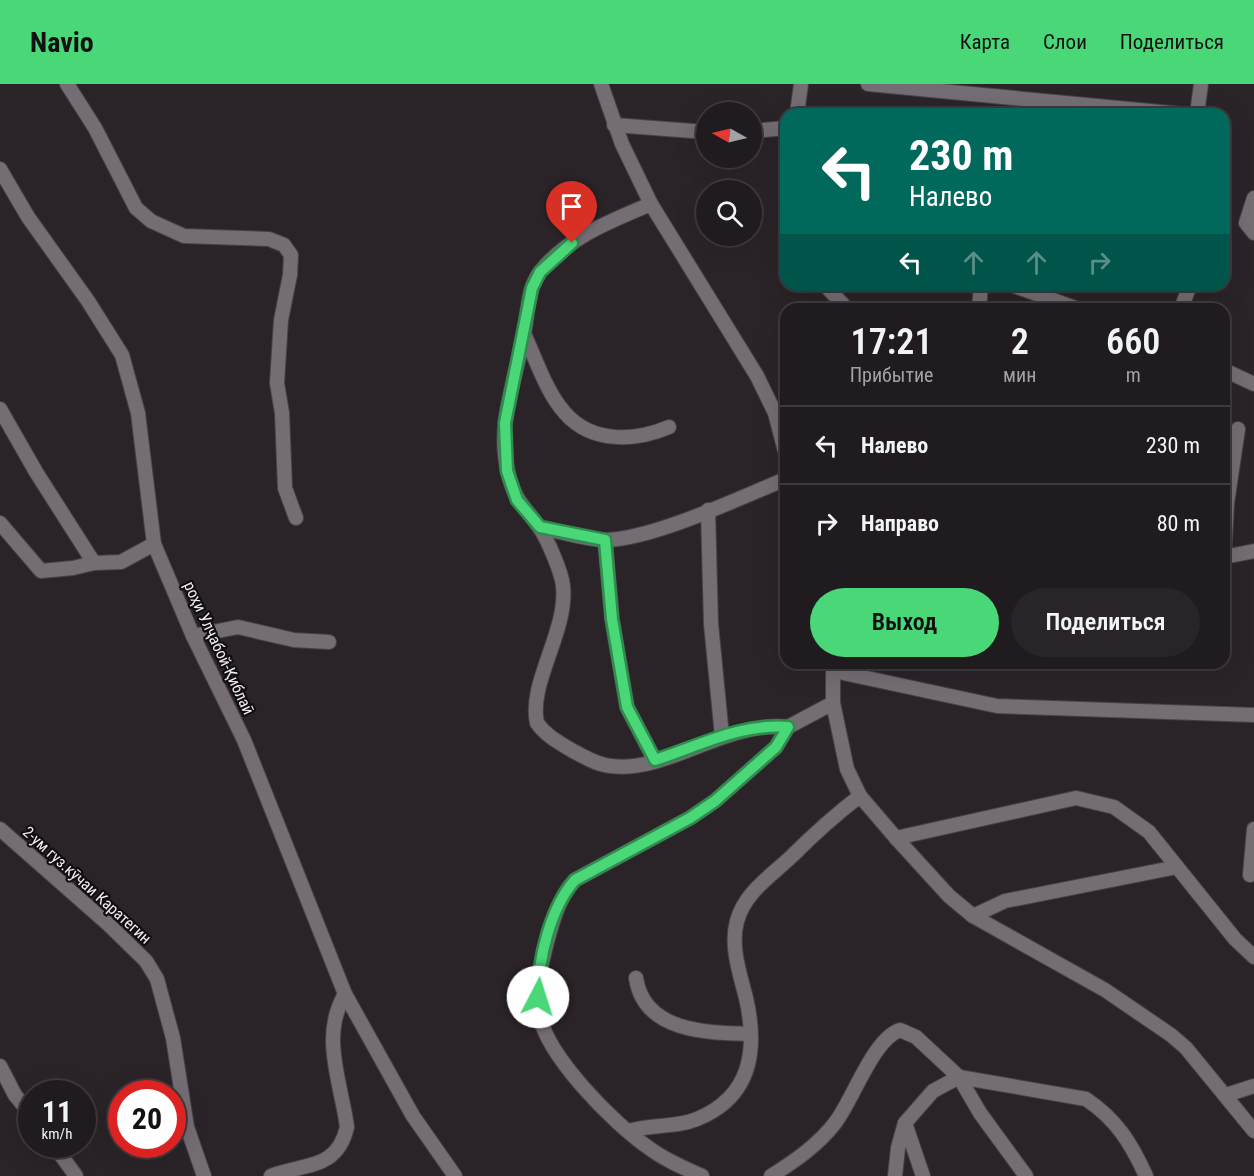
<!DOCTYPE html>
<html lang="ru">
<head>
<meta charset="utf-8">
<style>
  body { margin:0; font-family:"Roboto Condensed",sans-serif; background:#282428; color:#f1f3f6; height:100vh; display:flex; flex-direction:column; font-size:22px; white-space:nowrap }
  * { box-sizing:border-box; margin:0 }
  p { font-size:20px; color:#a2a1a4 }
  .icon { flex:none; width:33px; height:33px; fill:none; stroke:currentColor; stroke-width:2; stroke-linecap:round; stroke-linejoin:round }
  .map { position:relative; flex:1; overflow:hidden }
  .panel { position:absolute; left:780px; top:219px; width:450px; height:366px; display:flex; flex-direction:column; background:#201b1f; border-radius:18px; box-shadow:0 6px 24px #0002,0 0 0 2px #3d393d }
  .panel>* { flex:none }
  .top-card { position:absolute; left:780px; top:24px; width:450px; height:183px; border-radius:18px; box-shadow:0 6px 24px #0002,0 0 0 2px #3d393d; background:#00695c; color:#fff; overflow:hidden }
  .needle { width:39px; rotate:278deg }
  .tools { position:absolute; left:696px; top:18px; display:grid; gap:12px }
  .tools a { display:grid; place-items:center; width:66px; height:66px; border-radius:50%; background:#201b1f; box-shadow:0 6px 24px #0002,0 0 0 2px #3d393d; font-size:30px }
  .speed { position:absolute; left:18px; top:996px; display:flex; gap:12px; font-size:30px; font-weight:700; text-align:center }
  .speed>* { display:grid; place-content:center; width:78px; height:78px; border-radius:50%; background:#201b1f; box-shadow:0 6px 24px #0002,0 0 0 2px #3d393d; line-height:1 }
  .speed small { font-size:15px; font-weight:400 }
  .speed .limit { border:9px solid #d22; background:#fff; color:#111 }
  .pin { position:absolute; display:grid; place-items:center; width:51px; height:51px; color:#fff; margin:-62px -26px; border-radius:50% 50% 50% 0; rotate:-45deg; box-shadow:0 0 6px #0007 }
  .pin .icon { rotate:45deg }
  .me { position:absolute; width:66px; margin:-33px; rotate:5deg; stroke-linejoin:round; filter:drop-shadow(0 0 4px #0008) }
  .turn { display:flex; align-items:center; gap:21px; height:126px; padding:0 30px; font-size:27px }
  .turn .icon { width:78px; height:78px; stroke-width:2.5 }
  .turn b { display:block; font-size:42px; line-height:51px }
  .lanes { display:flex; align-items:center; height:57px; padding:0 30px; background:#0003; justify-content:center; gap:30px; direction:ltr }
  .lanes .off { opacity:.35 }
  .eta { display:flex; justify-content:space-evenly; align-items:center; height:102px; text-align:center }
  .eta b { font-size:36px; font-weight:600; line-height:42px }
  .action { display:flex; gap:12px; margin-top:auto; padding:12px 30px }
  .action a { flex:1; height:69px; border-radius:36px; background:#49d778; color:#111; font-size:24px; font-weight:600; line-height:69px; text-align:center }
  .action a+a { background:#282428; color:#f1f3f6 }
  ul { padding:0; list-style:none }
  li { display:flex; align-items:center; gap:18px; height:78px; padding:0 30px; border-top:2px solid #3d393d }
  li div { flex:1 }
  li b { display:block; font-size:22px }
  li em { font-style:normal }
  header { display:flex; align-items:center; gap:36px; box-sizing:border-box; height:84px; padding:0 30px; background:#49d778; color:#111 }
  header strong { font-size:28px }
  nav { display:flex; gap:33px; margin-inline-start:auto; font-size:21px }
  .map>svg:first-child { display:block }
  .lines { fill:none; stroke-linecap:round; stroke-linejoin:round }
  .minor-casing { stroke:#484347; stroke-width:16 }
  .minor { stroke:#756d74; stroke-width:14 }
  .route-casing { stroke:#2f8c4e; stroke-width:15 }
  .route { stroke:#49d778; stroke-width:10 }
  .labels { text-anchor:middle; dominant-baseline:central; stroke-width:4.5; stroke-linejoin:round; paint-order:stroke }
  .street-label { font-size:16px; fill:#f0ecef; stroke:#110e11 }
</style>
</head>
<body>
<header>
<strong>Navio</strong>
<nav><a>Карта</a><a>Слои</a><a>Поделиться</a></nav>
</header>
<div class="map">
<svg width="1254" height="1092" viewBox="0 0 1254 1092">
  <rect width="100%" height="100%" fill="#2a2429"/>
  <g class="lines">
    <defs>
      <g id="minor">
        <path d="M67,0L95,44L136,124L151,137L184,152L269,155L284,161L291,171L290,191L281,236L277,299L282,329L285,404L296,434"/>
        <path d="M601,0L622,60L651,120L757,292L775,329L786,371"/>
        <path d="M868,0L1181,30"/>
        <path d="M797,30L801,0"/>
        <path d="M1197,30L1201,0"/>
        <path d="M614,41L706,48"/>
        <path d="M752,47L786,44"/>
        <path d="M0,85L28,133L88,217L122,271L138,329L154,460"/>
        <path d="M1254,114L1246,139L1254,149"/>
        <path d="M651,120C613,136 566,154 540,188C527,205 528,230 524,250C516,295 496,341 508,388C514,416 524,422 539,443C547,454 562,489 563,502C568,547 528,599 537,639C546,652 560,659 573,667C585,673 597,681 611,682C668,689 724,637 788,643"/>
        <path d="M825,201L847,225"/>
        <path d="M1012,201L1078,225"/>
        <path d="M979,225L981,201"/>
        <path d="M1181,225L1190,201"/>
        <path d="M524,250C536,275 546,308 565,329C592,360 636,357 669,343"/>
        <path d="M1224,286L1254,300"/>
        <path d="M0,325L36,388L94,479L121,478L154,460L193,552L244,656L345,910L413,1032L455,1092"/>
        <path d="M708,426L711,540L722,652"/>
        <path d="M0,439L41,487L73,484L94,479"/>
        <path d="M540,443C556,447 592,457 607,456C656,454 739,414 786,395"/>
        <path d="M605,456L612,535L627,623L655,677"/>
        <path d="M1224,473L1227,419L1238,345"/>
        <path d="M1224,473L1254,467"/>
        <path d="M193,552L238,543L294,556L329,558"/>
        <path d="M833,579V619L847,685L860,712L896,754L949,812L973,832L1105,906L1171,951L1186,964L1254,1047"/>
        <path d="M834,587L997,622L1254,631"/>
        <path d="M0,745L108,840L146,877L157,895L173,954L187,1043L204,1092"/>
        <path d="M896,754L1076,714L1114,723L1149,748L1235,855L1254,873"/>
        <path d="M1250,791L1254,745"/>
        <path d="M973,832L1005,817L1177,783"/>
        <path d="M636,894C644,948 707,949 750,950"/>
        <path d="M0,982L15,1011L32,1032"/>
        <path d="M1226,1011L1254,1002"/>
        <path d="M629,1047C651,1040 676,1044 697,1035C751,1013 758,966 746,914C740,890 730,862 737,837C745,808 771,792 792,772C814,750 835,731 860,712"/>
        <path d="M53,1060L76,1092"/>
        <path d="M271,1092C303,1079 337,1087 347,1043C341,998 320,952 345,910"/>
        <path d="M702,1092C684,1084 665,1076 649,1064C614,1040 543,969 539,927C536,903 541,881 547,858C553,836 559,813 575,796L690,734L715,717L776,663L788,643L833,619"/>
        <path d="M771,1092C795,1077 818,1061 835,1039C853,1016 873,955 900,946L916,953L959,993L980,1029L1026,1092"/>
        <path d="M895,1092L898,1064L905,1039"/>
        <path d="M923,1092L905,1039L933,1007L959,993L1086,1015C1117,1036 1131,1059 1146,1092"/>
      </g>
    </defs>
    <!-- minor casing -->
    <use href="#minor" class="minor-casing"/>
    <!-- minor -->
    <use href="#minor" class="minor"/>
  </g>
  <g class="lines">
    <defs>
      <path id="route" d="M538,913C538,876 550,824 575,796L690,734L715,717L776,663L788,643C741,639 699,662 655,676L627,623L612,535L605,456L540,443L517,416L507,387L505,339L532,204L540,188L572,159"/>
    </defs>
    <!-- route casing -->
    <use href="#route" class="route-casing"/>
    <!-- route -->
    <use href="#route" class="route"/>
  </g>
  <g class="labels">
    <!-- street labels -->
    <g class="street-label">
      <text transform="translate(219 564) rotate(65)">роҳи Улҷабой-Қиблаӣ</text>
      <text transform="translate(87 801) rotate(42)">2-ум гуз.кӯчаи Каратегин</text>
    </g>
  </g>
</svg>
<div class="tools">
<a><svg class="needle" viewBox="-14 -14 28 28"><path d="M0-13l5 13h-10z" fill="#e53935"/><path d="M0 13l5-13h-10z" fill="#a2a1a4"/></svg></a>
<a><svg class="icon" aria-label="search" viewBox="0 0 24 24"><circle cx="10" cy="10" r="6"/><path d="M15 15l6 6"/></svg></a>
</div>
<div class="speed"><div>11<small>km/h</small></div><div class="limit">20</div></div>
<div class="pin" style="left:572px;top:159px;background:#d93025"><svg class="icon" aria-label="arrive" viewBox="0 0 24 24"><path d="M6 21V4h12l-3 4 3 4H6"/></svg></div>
<svg class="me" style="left:538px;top:913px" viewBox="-20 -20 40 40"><circle r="19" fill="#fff"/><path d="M0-13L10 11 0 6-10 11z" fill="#49d778"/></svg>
<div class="top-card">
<div class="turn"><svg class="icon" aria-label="left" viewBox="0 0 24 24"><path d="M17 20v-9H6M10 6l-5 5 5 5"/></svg><div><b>230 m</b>Налево</div></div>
<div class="lanes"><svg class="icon" aria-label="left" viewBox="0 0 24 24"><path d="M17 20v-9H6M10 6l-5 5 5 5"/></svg><svg class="icon off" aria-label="ahead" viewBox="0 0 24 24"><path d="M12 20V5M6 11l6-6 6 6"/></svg><svg class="icon off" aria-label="ahead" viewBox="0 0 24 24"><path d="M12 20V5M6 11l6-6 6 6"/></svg><svg class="icon off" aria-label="right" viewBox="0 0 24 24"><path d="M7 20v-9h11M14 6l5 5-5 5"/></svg></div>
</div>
<section class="panel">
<div class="eta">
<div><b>17:21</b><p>Прибытие</p></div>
<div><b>2</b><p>мин</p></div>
<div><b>660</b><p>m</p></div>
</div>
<ul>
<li><svg class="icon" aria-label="left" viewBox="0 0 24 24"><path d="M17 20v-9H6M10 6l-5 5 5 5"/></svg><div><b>Налево</b></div><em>230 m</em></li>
<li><svg class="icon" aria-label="right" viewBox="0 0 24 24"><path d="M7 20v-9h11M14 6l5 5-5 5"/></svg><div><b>Направо</b></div><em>80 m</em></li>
</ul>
<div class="action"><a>Выход</a><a>Поделиться</a></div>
</section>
</div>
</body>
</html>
